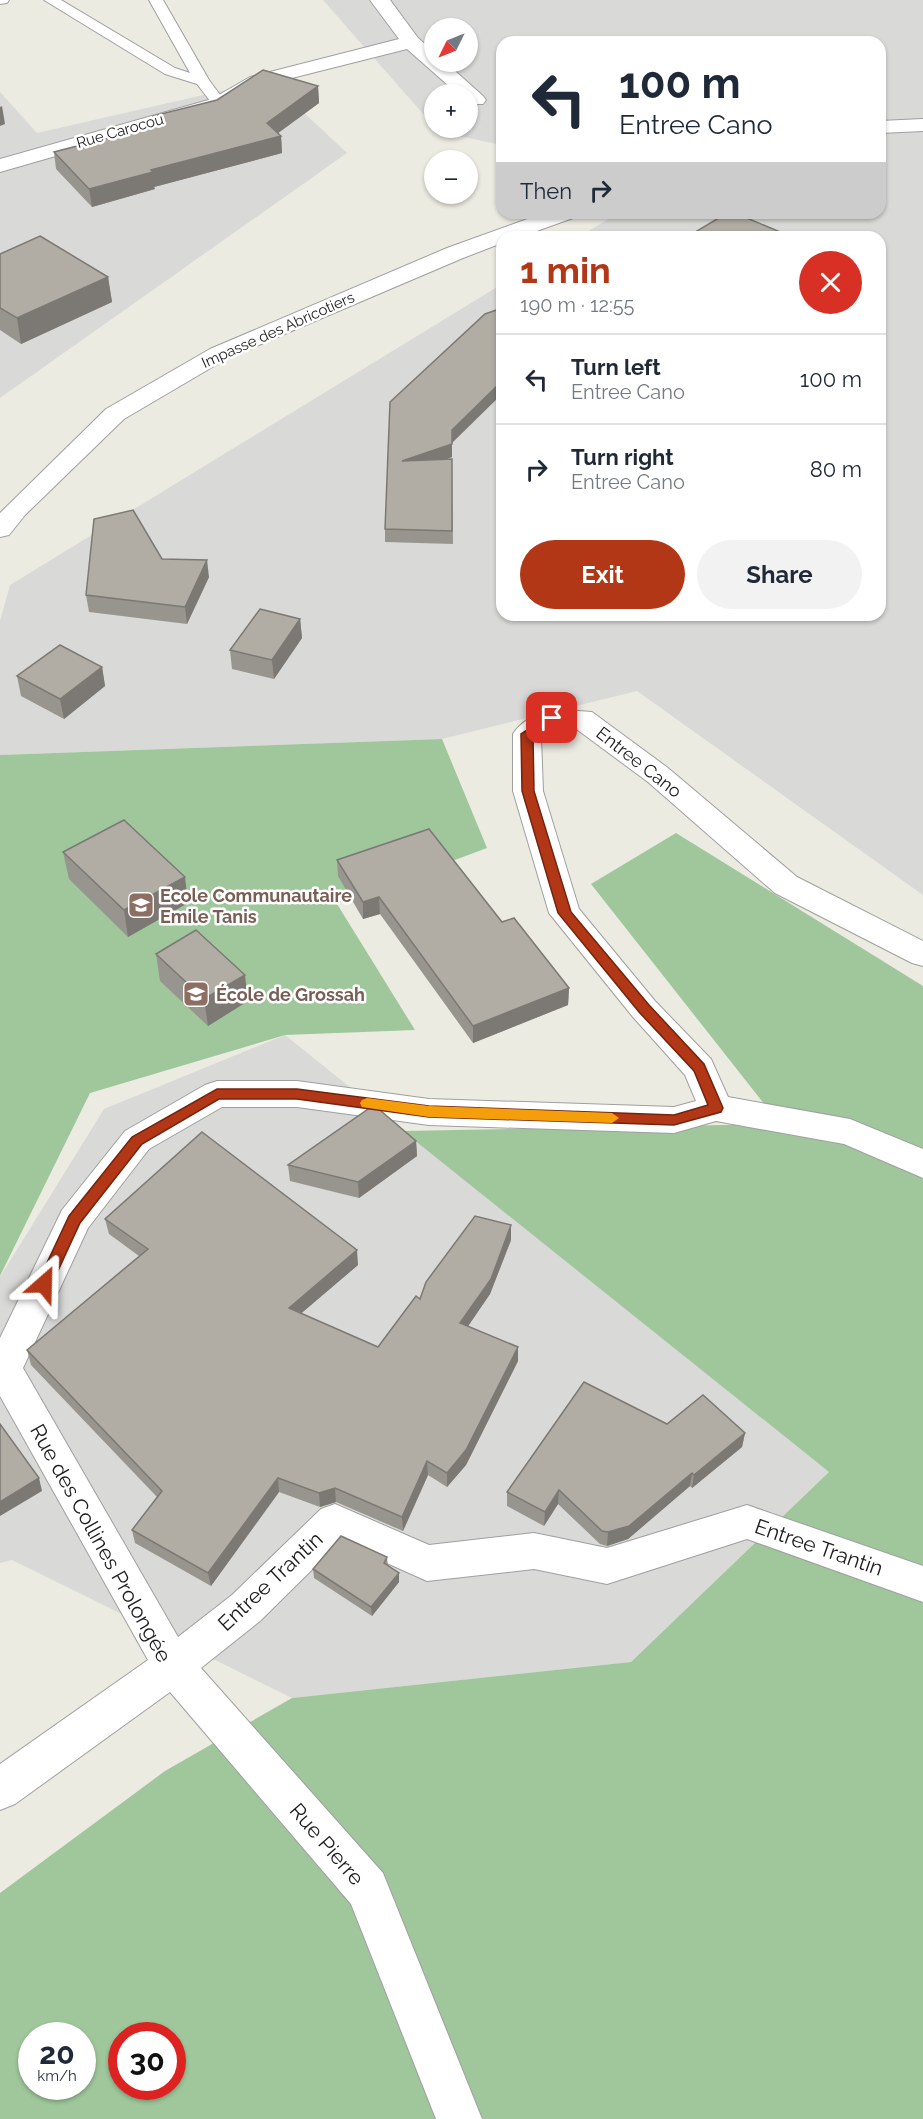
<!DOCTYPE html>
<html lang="en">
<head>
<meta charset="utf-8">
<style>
  body { margin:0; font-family:Raleway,sans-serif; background:#f2f2f3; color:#1f2937; height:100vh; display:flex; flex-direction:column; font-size:22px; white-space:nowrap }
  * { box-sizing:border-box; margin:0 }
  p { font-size:20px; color:#747a83 }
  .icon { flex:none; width:33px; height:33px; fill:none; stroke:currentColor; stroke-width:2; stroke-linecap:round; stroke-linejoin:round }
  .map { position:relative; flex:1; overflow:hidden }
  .drawer { position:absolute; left:496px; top:231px; width:390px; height:390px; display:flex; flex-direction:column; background:#fff; border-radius:18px; box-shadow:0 2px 4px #0004 }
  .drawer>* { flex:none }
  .top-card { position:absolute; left:496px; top:36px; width:390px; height:183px; border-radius:18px; box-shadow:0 2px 4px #0004; background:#fff; color:#1f2937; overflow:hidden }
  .needle { width:39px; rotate:227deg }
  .buttons { position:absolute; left:424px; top:18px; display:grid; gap:12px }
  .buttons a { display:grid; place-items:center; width:54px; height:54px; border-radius:50%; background:#fff; box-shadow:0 2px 4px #0004; font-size:30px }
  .speed { position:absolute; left:18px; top:2022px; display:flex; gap:12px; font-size:30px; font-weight:700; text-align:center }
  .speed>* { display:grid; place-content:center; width:78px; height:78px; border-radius:50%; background:#fff; box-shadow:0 2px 4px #0004; line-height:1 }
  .speed small { font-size:15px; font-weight:400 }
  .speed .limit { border:9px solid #d22; background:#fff; color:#111 }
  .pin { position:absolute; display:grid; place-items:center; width:51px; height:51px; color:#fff; margin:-26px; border-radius:12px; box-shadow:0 3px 9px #0006 }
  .me { position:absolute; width:66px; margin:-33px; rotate:25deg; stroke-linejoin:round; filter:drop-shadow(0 0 4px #0008) }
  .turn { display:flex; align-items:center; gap:21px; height:126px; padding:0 24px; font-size:27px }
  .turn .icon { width:78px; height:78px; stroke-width:2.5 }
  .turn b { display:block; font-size:42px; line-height:51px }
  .then { display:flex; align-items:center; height:57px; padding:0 24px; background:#0003; gap:12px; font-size:22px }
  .round { display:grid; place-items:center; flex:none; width:63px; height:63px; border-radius:32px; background:#f2f2f3 }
  .summary { display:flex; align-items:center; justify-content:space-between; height:102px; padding:0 24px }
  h1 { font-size:36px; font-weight:700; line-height:45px; color:#b13716 }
  .primary-button { display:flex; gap:12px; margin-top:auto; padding:12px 24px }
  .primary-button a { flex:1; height:69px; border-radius:36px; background:#b13716; color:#fff; font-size:24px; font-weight:700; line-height:69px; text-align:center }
  .primary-button a+a { background:#f2f2f3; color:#1f2937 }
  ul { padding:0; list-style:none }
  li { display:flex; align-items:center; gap:18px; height:90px; padding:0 24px; border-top:2px solid #e0e1e3 }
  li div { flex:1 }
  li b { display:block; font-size:22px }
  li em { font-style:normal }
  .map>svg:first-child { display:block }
  .residential { fill:#d9d9d8; fill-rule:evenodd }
  .forest { fill:#9fc79b; fill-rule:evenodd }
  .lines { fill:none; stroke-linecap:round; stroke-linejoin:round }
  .lane-casing { stroke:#9f9f9f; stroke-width:2 }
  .street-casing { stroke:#9f9f9f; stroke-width:2 }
  .lane { fill:#fff; fill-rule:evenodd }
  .street { fill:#fff; fill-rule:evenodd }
  .wall { fill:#98958e }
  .shaded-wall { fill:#7c7974 }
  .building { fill:#b1ada5; stroke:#7c7974; stroke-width:1.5 }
  .route { fill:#b13716; stroke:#73240e; stroke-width:1.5 }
  .slow { fill:#f59e0b }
  .labels { text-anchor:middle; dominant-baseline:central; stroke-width:5; stroke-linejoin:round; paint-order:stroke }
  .far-street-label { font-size:15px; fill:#1b1b1b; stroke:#fff }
  .street-label { font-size:18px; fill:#1b1b1b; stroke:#fff }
  .education-label { font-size:18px; font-weight:bold; fill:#785e54; stroke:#fff; text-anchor:start }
  .near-street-label { font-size:21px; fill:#1b1b1b; stroke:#fff }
</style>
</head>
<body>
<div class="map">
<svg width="923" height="2119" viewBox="0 0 923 2119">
  <rect width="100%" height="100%" fill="#ecebe2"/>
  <!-- residential -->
  <g class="residential">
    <path d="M323,0H923V895L637,691L442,739L0,755V621L10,585L502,284V615H880V237H579L618,213H880V42H502V145L439,132ZM435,28H468V62H435ZM435,94H468V128H435Z"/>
    <path d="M269,80L347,153L0,398V92L37,133Z"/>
    <path d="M285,1035L829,1472L631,1662L292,1698L12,1560L0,1563V1277L104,1109Z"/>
  </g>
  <!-- forest -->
  <g class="forest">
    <path d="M442,739L487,848L337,904L415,1030L285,1035L90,1093L0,1276V755Z"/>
    <path d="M676,833L923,986V2119H0V1893L165,1771L292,1698L631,1662L829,1472L403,1131L780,1124L591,884ZM32,2036H82V2086H32ZM122,2036H172V2086H122Z"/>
  </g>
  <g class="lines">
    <defs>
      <g id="lane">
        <path d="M0,0H9L7,3L0,4Z"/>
        <path d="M44,0H61L175,68L190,73L149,0H163L209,80L226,103L219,107L214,106L197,84L165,74Z"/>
      </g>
      <g id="street">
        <path d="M370,0H390L418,38L435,53V62H445L483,96L486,100L483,104H469L468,94H458L407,49L264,85L226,107L0,172V159L212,99L250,77L399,39Z"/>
        <path d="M923,119V131L880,133V121Z"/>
        <path d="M544,213H576L573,218L520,237H502V243L463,258L226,359L124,419L25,515L9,535L0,537V513L106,409L210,349L447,248Z"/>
        <path d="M552,709L592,712L668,768L797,877L923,941V966L912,963L775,893L648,782L575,728L558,727L541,738L543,791L579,909L655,1001L711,1059L728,1097L850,1119L923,1149V1178L844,1144L716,1121L674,1133L429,1125L297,1107H222L149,1149L88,1228L23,1368L178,1637L232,1595L321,1509L335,1504L429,1545L534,1533L607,1548L747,1505L923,1566V1602L747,1539L607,1584L534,1569L427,1581L340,1542L260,1621L201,1668L383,1873L482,2119H436L351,1904L170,1692L15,1804L0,1810V1764L148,1660L0,1396V1338L62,1210L125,1131L205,1085L217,1081H297L429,1099L674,1107L696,1101L685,1075L633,1017L549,913L513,791V734C521,721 538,713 552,709Z"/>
      </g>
    </defs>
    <!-- lane casing -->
    <use href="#lane" class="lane-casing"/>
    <!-- street casing -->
    <use href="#street" class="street-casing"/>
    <!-- lane -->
    <use href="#lane" class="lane"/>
    <!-- street -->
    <use href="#street" class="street"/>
  </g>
  <!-- wall -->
  <g class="wall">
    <path d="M318,86L319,103L278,133L281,136L282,153L154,187L155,189L92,207L56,169L54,152L154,126L153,116Z"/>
    <path d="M0,254L108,277L112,302L21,344L0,330Z"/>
    <path d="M452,443V457L447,459H452L453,544L385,542V529Z"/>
    <path d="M162,559L209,577L187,624L89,612L86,595Z"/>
    <path d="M300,619L302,638L274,679L232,669L230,650Z"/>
    <path d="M102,667L105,686L64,719L21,696L17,676Z"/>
    <path d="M63,852L188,903L128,937L69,879Z"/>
    <path d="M337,860L502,922L569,988L568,1005L473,1043L380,914L363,919L338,876Z"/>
    <path d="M156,954L248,1001L208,1026L160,981Z"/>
    <path d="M416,1141L417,1156L359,1198L290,1181L288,1165Z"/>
    <path d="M105,1219L358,1265L301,1313L378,1347L420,1299L511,1240L490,1294L468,1326L518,1347V1361L466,1465L447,1487L428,1475L403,1531L336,1502L320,1507L279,1492L211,1586L135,1543L132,1530L157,1497L31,1365L27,1350L139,1256L109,1234Z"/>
    <path d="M667,1424L745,1433L742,1447L692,1488L690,1486L628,1539L607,1546L600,1544L558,1504L544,1526L507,1506V1492Z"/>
    <path d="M387,1557L388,1566L399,1573V1582L372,1616L314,1578L313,1569Z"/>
  </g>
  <!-- shaded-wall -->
  <g class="shaded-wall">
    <path d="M318,86L319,103L270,139L281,136L282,153L154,187L155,189L92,207L89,189L151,170L267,123Z"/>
    <path d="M2,106L5,124L0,126V107Z"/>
    <path d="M108,277L112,302L21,344L17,318Z"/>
    <path d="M502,381V394L452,443V430Z"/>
    <path d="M452,444V457L402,475V461Z"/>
    <path d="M207,560L209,577L187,624L185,607Z"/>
    <path d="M300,619L302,638L274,679L272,660Z"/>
    <path d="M102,667L105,686L64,719L60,699Z"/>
    <path d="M185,877L188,903L128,937L124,910Z"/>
    <path d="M379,897L380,914L363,919V902Z"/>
    <path d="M245,975L248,1001L208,1026L204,999Z"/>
    <path d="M569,988L568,1005L473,1043V1026Z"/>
    <path d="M416,1141L417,1156L359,1198L358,1182Z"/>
    <path d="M511,1225V1240L490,1294L460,1338V1323Z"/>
    <path d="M357,1250L358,1265L290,1323L289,1308Z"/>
    <path d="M518,1347V1361L466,1465L447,1487V1473Z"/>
    <path d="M745,1433L742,1447L692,1488L694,1475Z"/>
    <path d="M427,1461L428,1475L403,1531L402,1517Z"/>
    <path d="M692,1473L690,1486L628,1539L607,1546L608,1532Z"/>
    <path d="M39,1478L42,1491L0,1516V1502Z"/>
    <path d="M278,1478L279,1492L211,1586L208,1573Z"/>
    <path d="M335,1488L336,1502L320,1507L319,1493Z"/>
    <path d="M559,1490L558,1504L544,1526L545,1512Z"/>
    <path d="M399,1573V1582L372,1616L371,1607Z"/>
  </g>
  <!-- building -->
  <g class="building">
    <path d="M263,70L318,86L267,123L281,136L151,170L153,172L89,189L54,152L163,124L153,116L217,100Z"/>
    <path d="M727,213H735L792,237H687Z"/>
    <path d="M639,235L652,237H638Z"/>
    <path d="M40,236L108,277L17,318L0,308V254Z"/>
    <path d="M502,308V381L452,430V444L402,461L452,459V531L385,529L390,402L485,314Z"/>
    <path d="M133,510L162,559L207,560L185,607L86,595L94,519Z"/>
    <path d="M260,609L300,619L272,660L230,650Z"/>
    <path d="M60,645L102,667L60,699L17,676Z"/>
    <path d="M124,820L185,877L124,910L63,852Z"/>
    <path d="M429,829L502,922L514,918L569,988L473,1026L379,897L363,902L337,860Z"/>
    <path d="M196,930L245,975L204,999L156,954Z"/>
    <path d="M374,1105L416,1141L358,1182L288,1165Z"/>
    <path d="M202,1132L357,1250L289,1308L378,1347L416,1296L420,1299L426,1282L475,1216L511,1225L491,1279L460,1323L518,1347L466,1450L447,1473L427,1461L402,1517L335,1488L319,1493L278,1478L208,1573L132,1530L162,1491L27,1350L148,1249L105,1219Z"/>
    <path d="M584,1382L667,1424L703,1395L745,1433L694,1475L692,1473L629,1526L608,1532L602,1531L559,1490L545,1512L507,1492Z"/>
    <path d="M0,1424L39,1478L0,1502Z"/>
    <path d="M341,1536L387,1557L384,1563L399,1573L371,1607L313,1569Z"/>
  </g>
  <!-- route -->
  <path class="route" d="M552,714L558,718L557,720L533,736L534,791L571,912L649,1005L704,1064L723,1108L721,1112L674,1125L429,1117L297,1099H219L142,1144L80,1223L50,1288H39L37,1284L69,1216L132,1137L217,1089H297L429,1106L674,1115L708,1105L694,1071L639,1012L558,913L522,791L521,734Z"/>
  <!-- slow -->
  <path class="slow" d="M367,1098L429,1106L612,1113L619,1118L612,1123L429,1117L362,1107L360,1103L362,1100Z"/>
  <!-- icons -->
  <defs>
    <symbol id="school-square" viewBox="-11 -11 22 22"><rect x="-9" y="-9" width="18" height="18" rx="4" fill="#8d6e63" stroke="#fff"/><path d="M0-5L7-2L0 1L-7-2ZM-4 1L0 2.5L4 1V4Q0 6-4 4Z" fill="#fff"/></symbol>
  </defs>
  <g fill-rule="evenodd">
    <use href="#school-square" x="126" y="890" width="30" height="30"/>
    <use href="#school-square" x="181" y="979" width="30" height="30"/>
  </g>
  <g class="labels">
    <!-- far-street labels -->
    <g class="far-street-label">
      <text transform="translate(120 131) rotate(-16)">Rue Carocou</text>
      <text transform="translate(278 330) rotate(-24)">Impasse des Abricotiers</text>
    </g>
    <!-- street labels -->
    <g class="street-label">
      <text transform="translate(639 762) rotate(38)">Entree Cano</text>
    </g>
    <!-- education labels -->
    <g class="education-label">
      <text x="160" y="895">Ecole Communautaire<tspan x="160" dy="21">Emile Tanis</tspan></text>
      <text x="216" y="994">École de Grossah</text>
    </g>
    <!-- near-street labels -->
    <g class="near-street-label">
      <text transform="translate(101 1543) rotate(61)">Rue des Collines Prolongée</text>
      <text transform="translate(819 1547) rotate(19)">Entree Trantin</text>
      <text transform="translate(270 1581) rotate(-43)">Entree Trantin</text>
      <text transform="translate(327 1844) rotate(49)">Rue Pierre</text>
    </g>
  </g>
</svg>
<div class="buttons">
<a><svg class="needle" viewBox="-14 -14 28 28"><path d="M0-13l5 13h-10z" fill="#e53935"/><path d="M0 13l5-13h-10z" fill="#747a83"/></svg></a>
<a>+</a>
<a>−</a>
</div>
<div class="speed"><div>20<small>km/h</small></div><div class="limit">30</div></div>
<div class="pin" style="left:552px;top:718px;background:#d93025"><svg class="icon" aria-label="arrive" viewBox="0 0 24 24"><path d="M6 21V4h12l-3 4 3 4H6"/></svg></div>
<svg class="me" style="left:44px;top:1284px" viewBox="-20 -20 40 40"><path d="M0-17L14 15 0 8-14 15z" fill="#b13716" stroke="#fff" stroke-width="4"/></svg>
<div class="top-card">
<div class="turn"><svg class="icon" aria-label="left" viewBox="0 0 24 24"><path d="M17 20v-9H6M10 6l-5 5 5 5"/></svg><div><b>100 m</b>Entree Cano</div></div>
<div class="then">Then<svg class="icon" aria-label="right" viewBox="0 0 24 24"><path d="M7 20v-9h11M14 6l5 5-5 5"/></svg></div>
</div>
<section class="drawer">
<div class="summary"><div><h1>1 min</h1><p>190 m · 12:55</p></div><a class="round" style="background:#d93025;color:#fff"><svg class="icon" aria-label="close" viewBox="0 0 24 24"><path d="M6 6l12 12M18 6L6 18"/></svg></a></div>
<ul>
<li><svg class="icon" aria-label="left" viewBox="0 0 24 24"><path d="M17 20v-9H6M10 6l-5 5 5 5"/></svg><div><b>Turn left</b><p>Entree Cano</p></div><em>100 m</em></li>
<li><svg class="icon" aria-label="right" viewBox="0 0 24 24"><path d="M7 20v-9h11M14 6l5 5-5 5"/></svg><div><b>Turn right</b><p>Entree Cano</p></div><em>80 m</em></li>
</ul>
<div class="primary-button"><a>Exit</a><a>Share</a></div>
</section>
</div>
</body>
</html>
